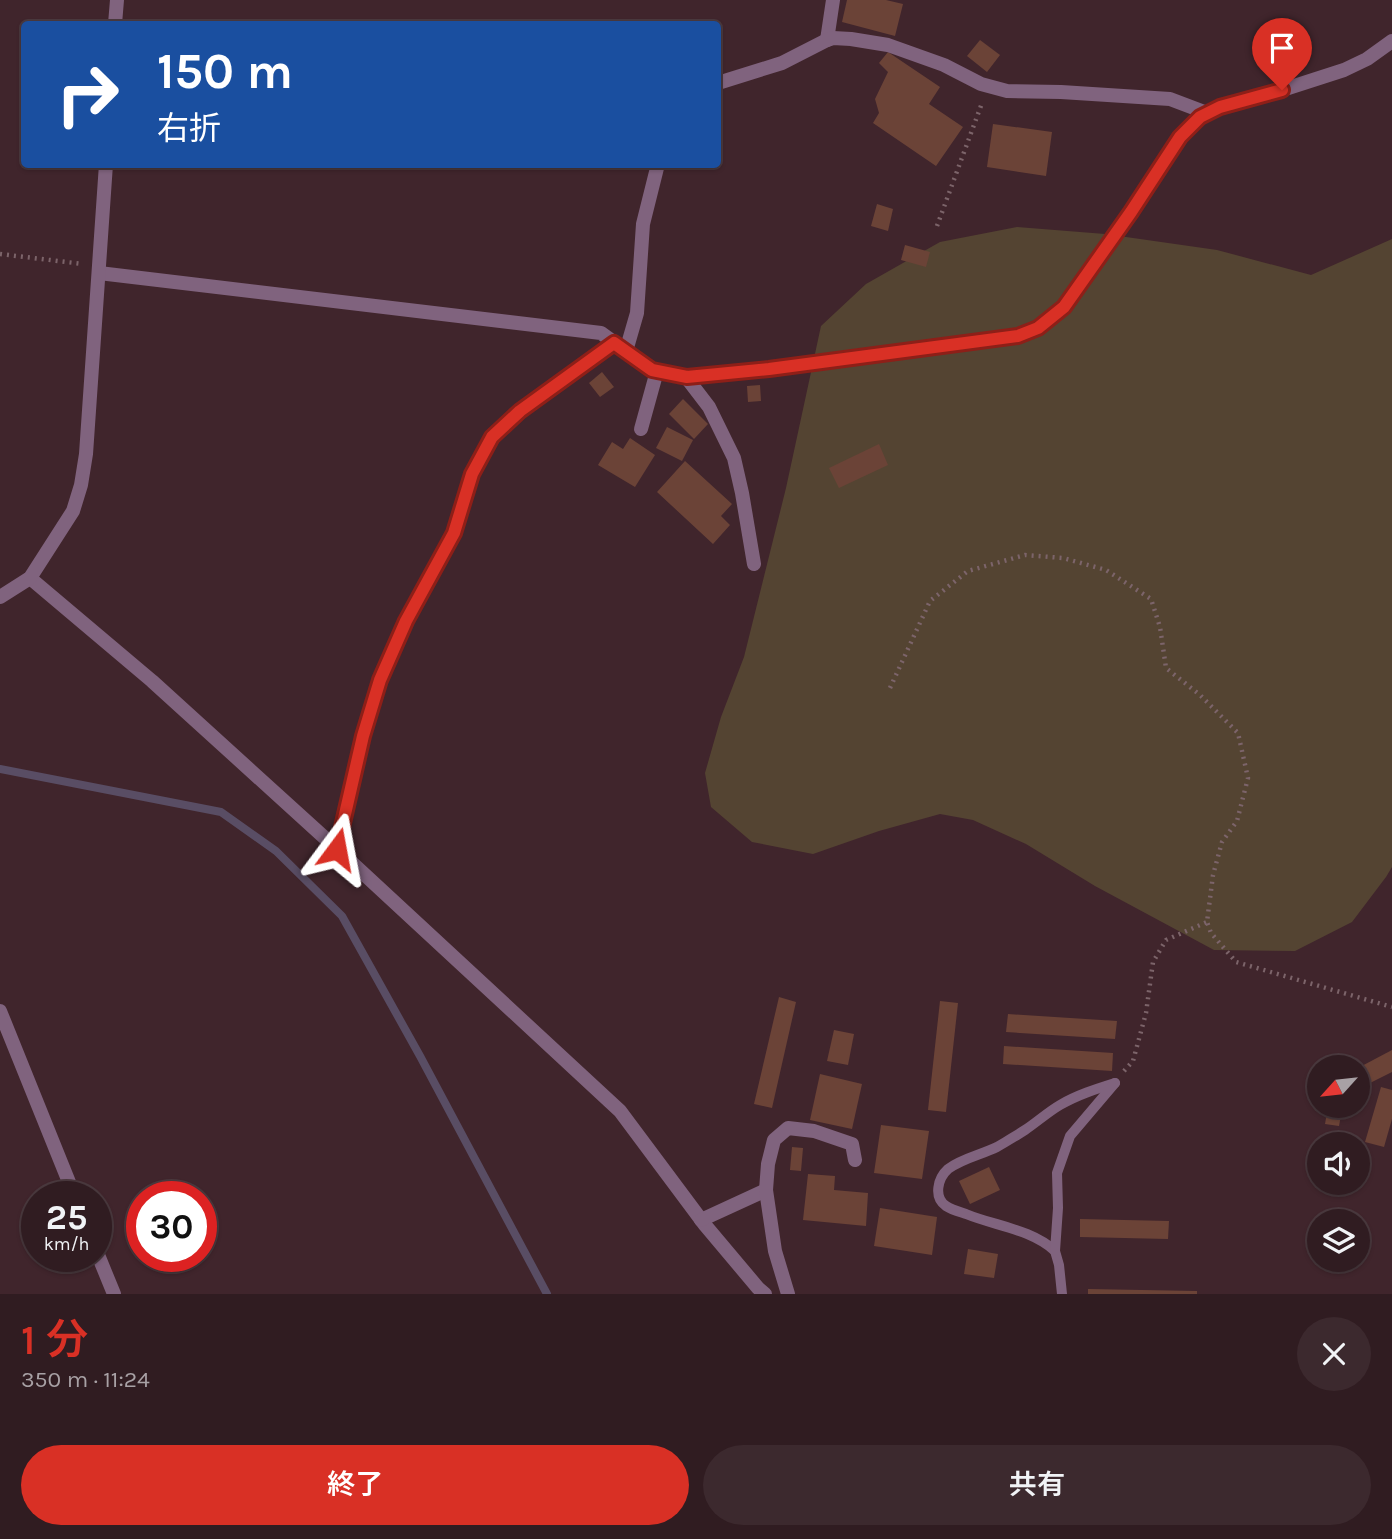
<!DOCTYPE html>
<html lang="ja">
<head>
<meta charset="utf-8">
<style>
  body { margin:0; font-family:Karla,"Noto Sans JP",sans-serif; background:#3c292e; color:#f1f3f6; height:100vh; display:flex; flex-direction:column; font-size:26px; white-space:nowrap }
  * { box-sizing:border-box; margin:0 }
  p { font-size:23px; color:#a8a1a5 }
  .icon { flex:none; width:38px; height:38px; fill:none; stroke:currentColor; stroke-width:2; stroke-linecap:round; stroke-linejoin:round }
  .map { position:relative; height:1294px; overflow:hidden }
  .drawer { display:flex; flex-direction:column; background:#301c21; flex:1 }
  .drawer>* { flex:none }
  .guide { position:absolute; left:21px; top:21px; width:700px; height:147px; border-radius:7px; box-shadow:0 2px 5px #0004,0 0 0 2px #4b3a3f; background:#1a4fa0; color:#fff; overflow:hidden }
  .needle { width:46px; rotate:243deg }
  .fabs { position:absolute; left:1307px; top:1055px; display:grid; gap:14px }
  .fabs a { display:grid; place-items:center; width:63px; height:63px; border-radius:50%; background:#301c21; box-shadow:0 2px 5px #0004,0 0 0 2px #4b3a3f; font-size:35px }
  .speed { position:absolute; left:21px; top:1181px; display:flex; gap:14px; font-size:35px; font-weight:700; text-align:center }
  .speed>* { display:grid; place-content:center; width:91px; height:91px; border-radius:50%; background:#301c21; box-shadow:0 2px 5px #0004,0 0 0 2px #4b3a3f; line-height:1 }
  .speed small { font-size:18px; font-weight:400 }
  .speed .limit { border:10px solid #d22; background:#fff; color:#111 }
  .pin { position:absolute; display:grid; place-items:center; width:60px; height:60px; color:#fff; margin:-72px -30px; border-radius:50% 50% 50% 0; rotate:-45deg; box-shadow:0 0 7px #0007 }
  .pin .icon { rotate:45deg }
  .me { position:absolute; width:77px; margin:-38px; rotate:13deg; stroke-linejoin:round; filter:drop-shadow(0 0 5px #0008) }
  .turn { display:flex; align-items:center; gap:24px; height:147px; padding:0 21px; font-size:32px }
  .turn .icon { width:91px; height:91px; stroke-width:2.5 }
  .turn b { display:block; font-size:49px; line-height:60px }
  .round { display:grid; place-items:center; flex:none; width:74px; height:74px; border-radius:37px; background:#3c292e }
  .summary { display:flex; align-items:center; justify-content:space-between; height:119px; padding:0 21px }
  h1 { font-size:42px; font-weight:600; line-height:52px; color:#d93025 }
  .action { display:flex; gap:14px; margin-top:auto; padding:14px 21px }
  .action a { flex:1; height:80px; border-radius:42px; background:#d93025; color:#fff; font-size:28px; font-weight:600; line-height:80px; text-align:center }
  .action a+a { background:#3c292e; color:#f1f3f6 }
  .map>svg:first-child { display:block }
  .green { fill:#544432 }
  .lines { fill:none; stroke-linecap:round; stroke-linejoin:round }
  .stream { stroke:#594d64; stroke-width:8 }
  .building { fill:#6b4337 }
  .path { stroke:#7c646a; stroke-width:4.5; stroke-dasharray:2 5; stroke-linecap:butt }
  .service { stroke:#80637e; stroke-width:10 }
  .minor { stroke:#80637e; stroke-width:14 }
  .route-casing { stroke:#8d1f18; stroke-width:18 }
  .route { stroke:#d93025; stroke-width:12 }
</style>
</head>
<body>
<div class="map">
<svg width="1392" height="1294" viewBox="0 0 1392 1294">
  <rect width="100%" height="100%" fill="#40252c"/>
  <!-- green -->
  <path class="green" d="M1017,227L1105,234L1217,250L1311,275L1392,239V867L1386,877L1352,922L1295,951L1214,950L1095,886L1026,844L973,820L940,814L879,831L813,854L752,842L711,807L705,773L721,717L744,657L786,488L821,326L866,284L940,242Z"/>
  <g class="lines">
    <!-- stream -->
    <path class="stream" d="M0,769L221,812L276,851L342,916L420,1056L547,1294"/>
  </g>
  <!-- building -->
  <g class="building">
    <path d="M847,0H886L903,4L895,36L842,22Z"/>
    <path d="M980,40L1000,55L987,72L967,56Z"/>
    <path d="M888,52L940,87L929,104L963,127L936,166L873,123L879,113L875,99L888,72L879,63Z"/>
    <path d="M993,124L1052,132L1046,176L987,167Z"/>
    <path d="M877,204L893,209L888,231L871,226Z"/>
    <path d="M905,245L930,252L926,267L901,260Z"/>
    <path d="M602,372L614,387L600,397L589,383Z"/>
    <path d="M760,385L761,401L748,402L747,386Z"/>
    <path d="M683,399L708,424L694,439L669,414Z"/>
    <path d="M667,427L693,440L682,461L656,448Z"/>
    <path d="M630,438L655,455L635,487L598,465L612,442L623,449Z"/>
    <path d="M879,444L888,465L839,488L829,468Z"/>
    <path d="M685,461L732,504L721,516L730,525L713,544L657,492Z"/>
    <path d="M779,997L796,1002L772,1108L754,1104Z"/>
    <path d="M940,1001L958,1003L946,1112L928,1110Z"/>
    <path d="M1008,1014L1117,1021L1115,1039L1006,1032Z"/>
    <path d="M834,1030L854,1034L848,1065L827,1061Z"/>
    <path d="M1004,1046L1113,1053L1112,1071L1003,1064Z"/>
    <path d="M1392,1050V1072L1358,1089V1068Z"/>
    <path d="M820,1074L862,1084L852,1129L810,1120Z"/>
    <path d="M1381,1087L1392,1090V1119L1384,1147L1365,1142Z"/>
    <path d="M1328,1107L1342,1110L1339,1126L1325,1124Z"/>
    <path d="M881,1125L929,1131L922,1179L874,1173Z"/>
    <path d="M792,1147L803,1148L801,1171L790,1170Z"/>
    <path d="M989,1167L1000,1190L970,1204L959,1181Z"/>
    <path d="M808,1174L835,1176L834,1190L868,1193L866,1226L803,1220Z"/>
    <path d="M880,1208L937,1217L932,1255L874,1246Z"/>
    <path d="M1080,1219L1169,1221L1168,1239L1080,1237Z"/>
    <path d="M968,1249L998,1254L994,1278L964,1274Z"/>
    <path d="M1088,1289L1197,1291V1294H1088Z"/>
  </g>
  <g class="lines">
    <!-- path -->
    <g class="path">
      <path d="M937,226L982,103"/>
      <path d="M0,254L83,264"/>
      <path d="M890,688L930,601L968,571L1025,555L1063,558L1106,570L1151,599L1160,627L1166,668L1200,695L1238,733L1248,778L1237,821L1222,842L1213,875L1207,922L1211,933L1236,962L1392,1007"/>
      <path d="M1124,1071L1133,1061L1146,1013L1153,962L1166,940L1207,922"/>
    </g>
    <!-- service -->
    <g class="service">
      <path d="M1055,1251C1031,1229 995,1226 966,1214C960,1212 952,1210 946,1206C933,1197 938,1178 948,1169C963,1158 981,1155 997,1147C1007,1141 1016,1136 1025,1130C1037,1122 1048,1112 1060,1105C1077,1095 1096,1089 1115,1083"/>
      <path d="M1062,1294L1059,1265L1055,1251L1058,1208L1057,1173L1070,1136L1115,1083"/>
    </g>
    <!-- minor -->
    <g class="minor">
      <path d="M115,24L117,0"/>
      <path d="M827,40L833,0"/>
      <path d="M718,83L782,63L827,40L833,38L851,39L888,45L944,65L981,84L1007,91L1061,92L1170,99L1207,113"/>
      <path d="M99,273L601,333L652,370L686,377L770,369L1018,336L1038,328L1064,307L1131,212L1180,137L1200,117L1220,107L1282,90L1344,70L1367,59L1392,41"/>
      <path d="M626,351L637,313L643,224L658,164"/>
      <path d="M686,377L709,407L734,458L742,493L754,564"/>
      <path d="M641,429L657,371"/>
      <path d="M30,578L152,681L337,849L620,1111L705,1225L758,1288L765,1294"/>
      <path d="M0,597L30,578L73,511L81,485L86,454L106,164"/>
      <path d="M337,849L363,736L380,680L406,621L454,533L472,474L492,437L520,411L614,343"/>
      <path d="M0,1011L75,1197"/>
      <path d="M701,1220L766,1190"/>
      <path d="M96,1250L114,1294"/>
      <path d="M788,1294L775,1251L766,1190L768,1164L774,1140L788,1128L814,1131L852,1144L855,1160"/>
    </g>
  </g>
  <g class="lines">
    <defs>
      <path id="route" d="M337,849L363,736L380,680L406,621L454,533L472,474L492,437L520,411L614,343L652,370L687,377L769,369L1018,336L1038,328L1064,307L1131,212L1180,137L1200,117L1220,107L1282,90"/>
    </defs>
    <!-- route casing -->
    <use href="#route" class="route-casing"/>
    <!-- route -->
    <use href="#route" class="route"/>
  </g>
</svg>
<div class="fabs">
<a><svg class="needle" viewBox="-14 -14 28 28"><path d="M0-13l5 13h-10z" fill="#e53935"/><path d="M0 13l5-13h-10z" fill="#a8a1a5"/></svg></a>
<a><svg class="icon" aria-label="sound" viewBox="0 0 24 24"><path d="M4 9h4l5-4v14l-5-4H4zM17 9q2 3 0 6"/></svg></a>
<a><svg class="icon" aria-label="layers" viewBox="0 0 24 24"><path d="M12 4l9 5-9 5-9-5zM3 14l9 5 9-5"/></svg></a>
</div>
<div class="speed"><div>25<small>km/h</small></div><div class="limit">30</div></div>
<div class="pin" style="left:1282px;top:90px;background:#d93025"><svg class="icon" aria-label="arrive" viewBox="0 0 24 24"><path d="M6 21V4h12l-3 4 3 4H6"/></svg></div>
<svg class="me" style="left:337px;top:849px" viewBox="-20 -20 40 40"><path d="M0-17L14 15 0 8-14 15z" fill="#d93025" stroke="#fff" stroke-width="4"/></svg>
<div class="guide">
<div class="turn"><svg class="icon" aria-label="right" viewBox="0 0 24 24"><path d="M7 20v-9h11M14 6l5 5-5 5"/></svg><div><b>150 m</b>右折</div></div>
</div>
</div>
<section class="drawer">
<div class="summary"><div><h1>1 分</h1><p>350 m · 11:24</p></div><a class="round"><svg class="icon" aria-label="close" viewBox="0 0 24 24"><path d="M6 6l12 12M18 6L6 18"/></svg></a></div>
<div class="action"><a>終了</a><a>共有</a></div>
</section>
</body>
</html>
